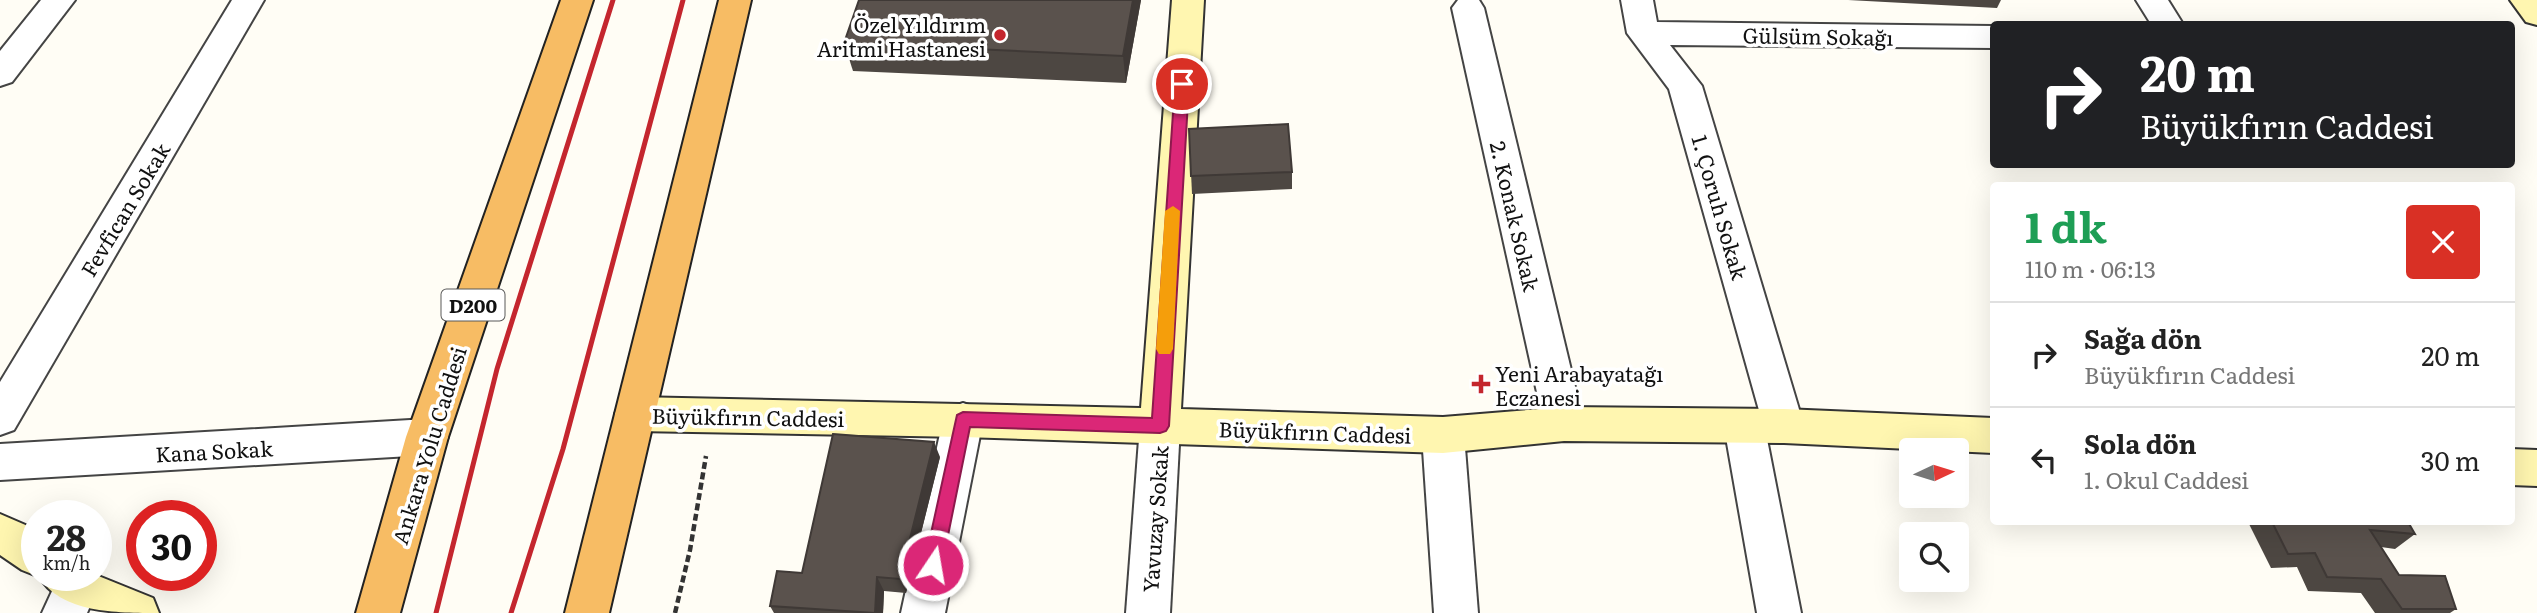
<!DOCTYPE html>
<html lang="tr">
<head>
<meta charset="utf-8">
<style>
  body { margin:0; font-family:Literata,serif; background:#f2f2f2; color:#222; height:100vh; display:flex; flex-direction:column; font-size:26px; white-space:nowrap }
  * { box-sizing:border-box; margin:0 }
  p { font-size:23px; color:#767676 }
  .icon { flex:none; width:38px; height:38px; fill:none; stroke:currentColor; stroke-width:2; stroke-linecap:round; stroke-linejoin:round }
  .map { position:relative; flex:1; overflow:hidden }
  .sheet { position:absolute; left:1990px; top:182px; width:525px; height:343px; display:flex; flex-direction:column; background:#fff; border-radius:7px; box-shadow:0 7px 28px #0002 }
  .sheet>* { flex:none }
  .top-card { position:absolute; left:1990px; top:21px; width:525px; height:147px; border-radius:7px; box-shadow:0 7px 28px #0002; background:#202124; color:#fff; overflow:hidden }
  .needle { width:46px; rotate:86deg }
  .fabs { position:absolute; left:1899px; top:438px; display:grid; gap:14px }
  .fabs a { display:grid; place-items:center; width:70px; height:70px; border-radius:7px; background:#fff; box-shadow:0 7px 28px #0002; font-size:35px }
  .speed { position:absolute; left:21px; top:500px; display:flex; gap:14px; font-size:35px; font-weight:700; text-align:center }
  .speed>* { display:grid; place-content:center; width:91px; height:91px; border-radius:50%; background:#fff; box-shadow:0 7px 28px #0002; line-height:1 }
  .speed small { font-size:18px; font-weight:400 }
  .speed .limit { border:10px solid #d22; background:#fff; color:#111 }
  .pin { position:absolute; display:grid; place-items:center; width:60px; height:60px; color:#fff; margin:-30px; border:4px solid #fff; border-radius:50%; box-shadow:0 2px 7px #0007 }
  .me { position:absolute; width:77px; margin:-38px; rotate:12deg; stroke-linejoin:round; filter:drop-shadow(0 0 5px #0008) }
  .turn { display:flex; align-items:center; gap:24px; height:147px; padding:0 35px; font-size:32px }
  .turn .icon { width:91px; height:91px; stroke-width:2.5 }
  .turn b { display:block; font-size:49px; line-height:60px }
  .round { display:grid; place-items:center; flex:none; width:74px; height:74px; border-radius:7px; background:#f2f2f2 }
  .headline { display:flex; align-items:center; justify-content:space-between; height:119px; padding:0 35px }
  h1 { font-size:42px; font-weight:700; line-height:52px; color:#1e9e55 }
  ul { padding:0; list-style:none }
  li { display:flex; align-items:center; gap:21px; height:105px; padding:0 35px; border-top:2px solid #e0e0e0 }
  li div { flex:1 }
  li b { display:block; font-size:26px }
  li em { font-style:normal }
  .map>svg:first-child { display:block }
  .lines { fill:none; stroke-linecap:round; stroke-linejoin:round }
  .minor-casing { stroke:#444; stroke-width:4 }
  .secondary-casing { stroke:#333; stroke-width:4 }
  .trunk-casing { stroke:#222; stroke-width:4 }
  .path { stroke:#333; stroke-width:4.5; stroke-dasharray:7 3.5; stroke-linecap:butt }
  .minor { fill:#fff; fill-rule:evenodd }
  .secondary { fill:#fff6b0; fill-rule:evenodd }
  .trunk { fill:#f7bc64; fill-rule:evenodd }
  .rail { stroke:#c4262e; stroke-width:5 }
  .wall { fill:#4d4742 }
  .shaded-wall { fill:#3f3936 }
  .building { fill:#5a524d; stroke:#3f3936; stroke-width:2 }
  .route { fill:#db2777; stroke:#8e194d; stroke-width:2 }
  .slow { fill:#f59e0b }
  .poi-dot { fill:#c4262e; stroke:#fff; stroke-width:2.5 }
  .labels { text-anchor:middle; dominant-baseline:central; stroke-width:7; stroke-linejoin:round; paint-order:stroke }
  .shield { fill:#fff; stroke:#585858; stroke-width:2 }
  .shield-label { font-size:19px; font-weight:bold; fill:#111 }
  .poi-label { font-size:21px; fill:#111; stroke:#fff; text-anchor:end }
  .street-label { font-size:21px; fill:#111; stroke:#fff }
</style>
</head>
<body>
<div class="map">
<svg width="2537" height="613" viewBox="0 0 2537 613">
  <rect width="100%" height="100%" fill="#fffdf5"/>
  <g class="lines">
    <defs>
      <g id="minor">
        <path d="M41,0H75L12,82L0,86V51Z"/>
        <path d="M232,0H264L14,430L0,435V382Z"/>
        <path d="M1458,0H1479L1484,8L1584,424L1578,436L1564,441L1550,436L1544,424L1452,8Z"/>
        <path d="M1621,0H1653L1657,22L1993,26V48L1670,45L1702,86L1804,426L1798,438L1784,443L1770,438L1765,429L1801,613H1757L1724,426L1730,414L1744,409L1758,414L1762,421L1669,89L1627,33Z"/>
        <path d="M2136,0H2168L2183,24H2151Z"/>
        <path d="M963,403L977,408L983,420L945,613H901L943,420L949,408Z"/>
        <path d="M1160,409L1174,414L1180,426L1170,613H1126L1140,426L1146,414Z"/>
        <path d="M1443,417L1458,423L1464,435L1478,613H1434L1422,435L1428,423Z"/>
        <path d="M427,419L442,425L448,437L442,449L427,455L0,480V444Z"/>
        <path d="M59,576H93L98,588L87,613H42Z"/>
      </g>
      <g id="secondary">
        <path d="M1172,0H1204L1181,409L1443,417L1564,407L1784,409L1993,418V453L1784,443L1564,441L1443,453L963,437L635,431L621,426L615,414L621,402L635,397L1141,408Z"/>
        <path d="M2510,0H2537V25L2526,22Z"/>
        <path d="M2511,449L2537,450V486L2511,485Z"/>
        <path d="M0,514L37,530V576L22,570L0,555Z"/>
        <path d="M96,575L153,598L159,613C116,613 60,613 39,576Z"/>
      </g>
      <g id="trunk">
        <path d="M561,0H593L448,437L400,613H356L406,437Z"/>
        <path d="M719,0H751L609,613H565Z"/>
      </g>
    </defs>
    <!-- minor casing -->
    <use href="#minor" class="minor-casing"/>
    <!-- secondary casing -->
    <use href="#secondary" class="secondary-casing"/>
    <!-- trunk casing -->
    <use href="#trunk" class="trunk-casing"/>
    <!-- path -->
    <path class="path" d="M675,613L690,550L706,456"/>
    <!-- minor -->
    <use href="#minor" class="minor"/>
    <!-- secondary -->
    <use href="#secondary" class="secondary"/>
    <!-- trunk -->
    <use href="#trunk" class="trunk"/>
    <!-- rail -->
    <g class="rail">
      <path d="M436,613L497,369L613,0"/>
      <path d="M511,613L563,449L683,0"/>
    </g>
  </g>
  <!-- wall -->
  <g class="wall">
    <path d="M859,0H1141L1126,83L853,71L844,43Z"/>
    <path d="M1848,0H2001L1997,8Z"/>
    <path d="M1189,129L1292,172V189L1192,194Z"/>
    <path d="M940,457L906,593L884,591L883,613H774L770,606L802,573Z"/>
    <path d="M2248,522H2408L2415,534L2395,549L2381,547L2399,575L2456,609L2450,613H2375L2361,593L2308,591L2297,567L2271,568Z"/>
  </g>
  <!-- shaded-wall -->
  <g class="shaded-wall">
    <path d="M1133,0H1141L1126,83L1123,56Z"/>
    <path d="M934,442L940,457L906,593L900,579Z"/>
    <path d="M877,577L884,591L883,613H875Z"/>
  </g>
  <!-- building -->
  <g class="building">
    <path d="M859,0H1133L1123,56L844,43Z"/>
    <path d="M1288,124L1292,172L1191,176L1189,129Z"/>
    <path d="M833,434L934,442L900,579L877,577L875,613L770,606L777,571L802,573Z"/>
    <path d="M2272,522H2408L2415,534L2370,530L2399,575L2445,576L2456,609H2402L2381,579L2327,577L2315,553L2288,554Z"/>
  </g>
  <!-- route -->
  <path class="route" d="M1182,79L1189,84L1169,426L1166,431L1160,433L970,427L942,565L940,571L933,573L927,571L924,565L957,415L963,412L1152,418L1175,84Z"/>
  <!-- slow -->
  <path class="slow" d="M1173,206L1180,211L1173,349L1170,354H1159L1156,349L1165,211Z"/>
  <!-- markers -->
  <g class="poi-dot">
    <circle cx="1000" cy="35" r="7"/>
    <path d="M1477.5 373.5h7v7h7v7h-7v7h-7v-7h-7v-7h7z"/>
  </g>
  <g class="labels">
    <!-- shield labels -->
    <rect class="shield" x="441.5" y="289.5" width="63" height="31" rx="5"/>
    <g class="shield-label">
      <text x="473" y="305">D200</text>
    </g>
    <!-- poi labels -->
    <g class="poi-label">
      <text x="986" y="23">Özel Yıldırım<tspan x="986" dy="24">Aritmi Hastanesi</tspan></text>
      <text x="1495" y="372" text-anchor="start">Yeni Arabayatağı<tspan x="1495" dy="24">Eczanesi</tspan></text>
    </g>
    <!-- street labels -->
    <g class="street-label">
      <text transform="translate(1818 35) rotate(1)">Gülsüm Sokağı</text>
      <text transform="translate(1721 207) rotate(74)">1. Çoruh Sokak</text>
      <text transform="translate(124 209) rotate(-59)">Fevfican Sokak</text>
      <text transform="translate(1516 216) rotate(77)">2. Konak Sokak</text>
      <text transform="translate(748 416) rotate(1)">Büyükfırın Caddesi</text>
      <text transform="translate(1315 431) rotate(2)">Büyükfırın Caddesi</text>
      <text transform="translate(428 445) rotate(-73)">Ankara Yolu Caddesi</text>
      <text transform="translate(214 450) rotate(-3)">Kana Sokak</text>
      <text transform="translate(1154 519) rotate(-86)">Yavuzay Sokak</text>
    </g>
  </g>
</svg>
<div class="fabs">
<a><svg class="needle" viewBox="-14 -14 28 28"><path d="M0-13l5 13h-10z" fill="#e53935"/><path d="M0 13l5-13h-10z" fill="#767676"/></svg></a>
<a><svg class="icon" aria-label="search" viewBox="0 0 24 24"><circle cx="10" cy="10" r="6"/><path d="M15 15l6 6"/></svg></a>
</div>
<div class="speed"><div>28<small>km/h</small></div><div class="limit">30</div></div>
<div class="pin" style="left:1182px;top:84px;background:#d93025"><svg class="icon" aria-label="arrive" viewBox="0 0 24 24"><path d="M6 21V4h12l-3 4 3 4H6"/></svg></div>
<svg class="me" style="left:933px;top:565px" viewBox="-20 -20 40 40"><circle r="17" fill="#db2777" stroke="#fff" stroke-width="3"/><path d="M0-11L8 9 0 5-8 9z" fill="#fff"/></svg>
<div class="top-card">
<div class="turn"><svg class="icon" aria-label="right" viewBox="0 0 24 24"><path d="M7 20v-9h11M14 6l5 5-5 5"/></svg><div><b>20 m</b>Büyükfırın Caddesi</div></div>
</div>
<section class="sheet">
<div class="headline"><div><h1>1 dk</h1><p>110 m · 06:13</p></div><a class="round" style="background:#d93025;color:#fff"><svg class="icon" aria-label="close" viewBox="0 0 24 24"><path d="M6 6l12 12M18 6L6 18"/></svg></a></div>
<ul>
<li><svg class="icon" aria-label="right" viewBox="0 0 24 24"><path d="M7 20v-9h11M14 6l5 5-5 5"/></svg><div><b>Sağa dön</b><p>Büyükfırın Caddesi</p></div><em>20 m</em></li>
<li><svg class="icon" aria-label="left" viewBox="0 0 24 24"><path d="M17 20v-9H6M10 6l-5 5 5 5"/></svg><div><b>Sola dön</b><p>1. Okul Caddesi</p></div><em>30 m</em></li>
</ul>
</section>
</div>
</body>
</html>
